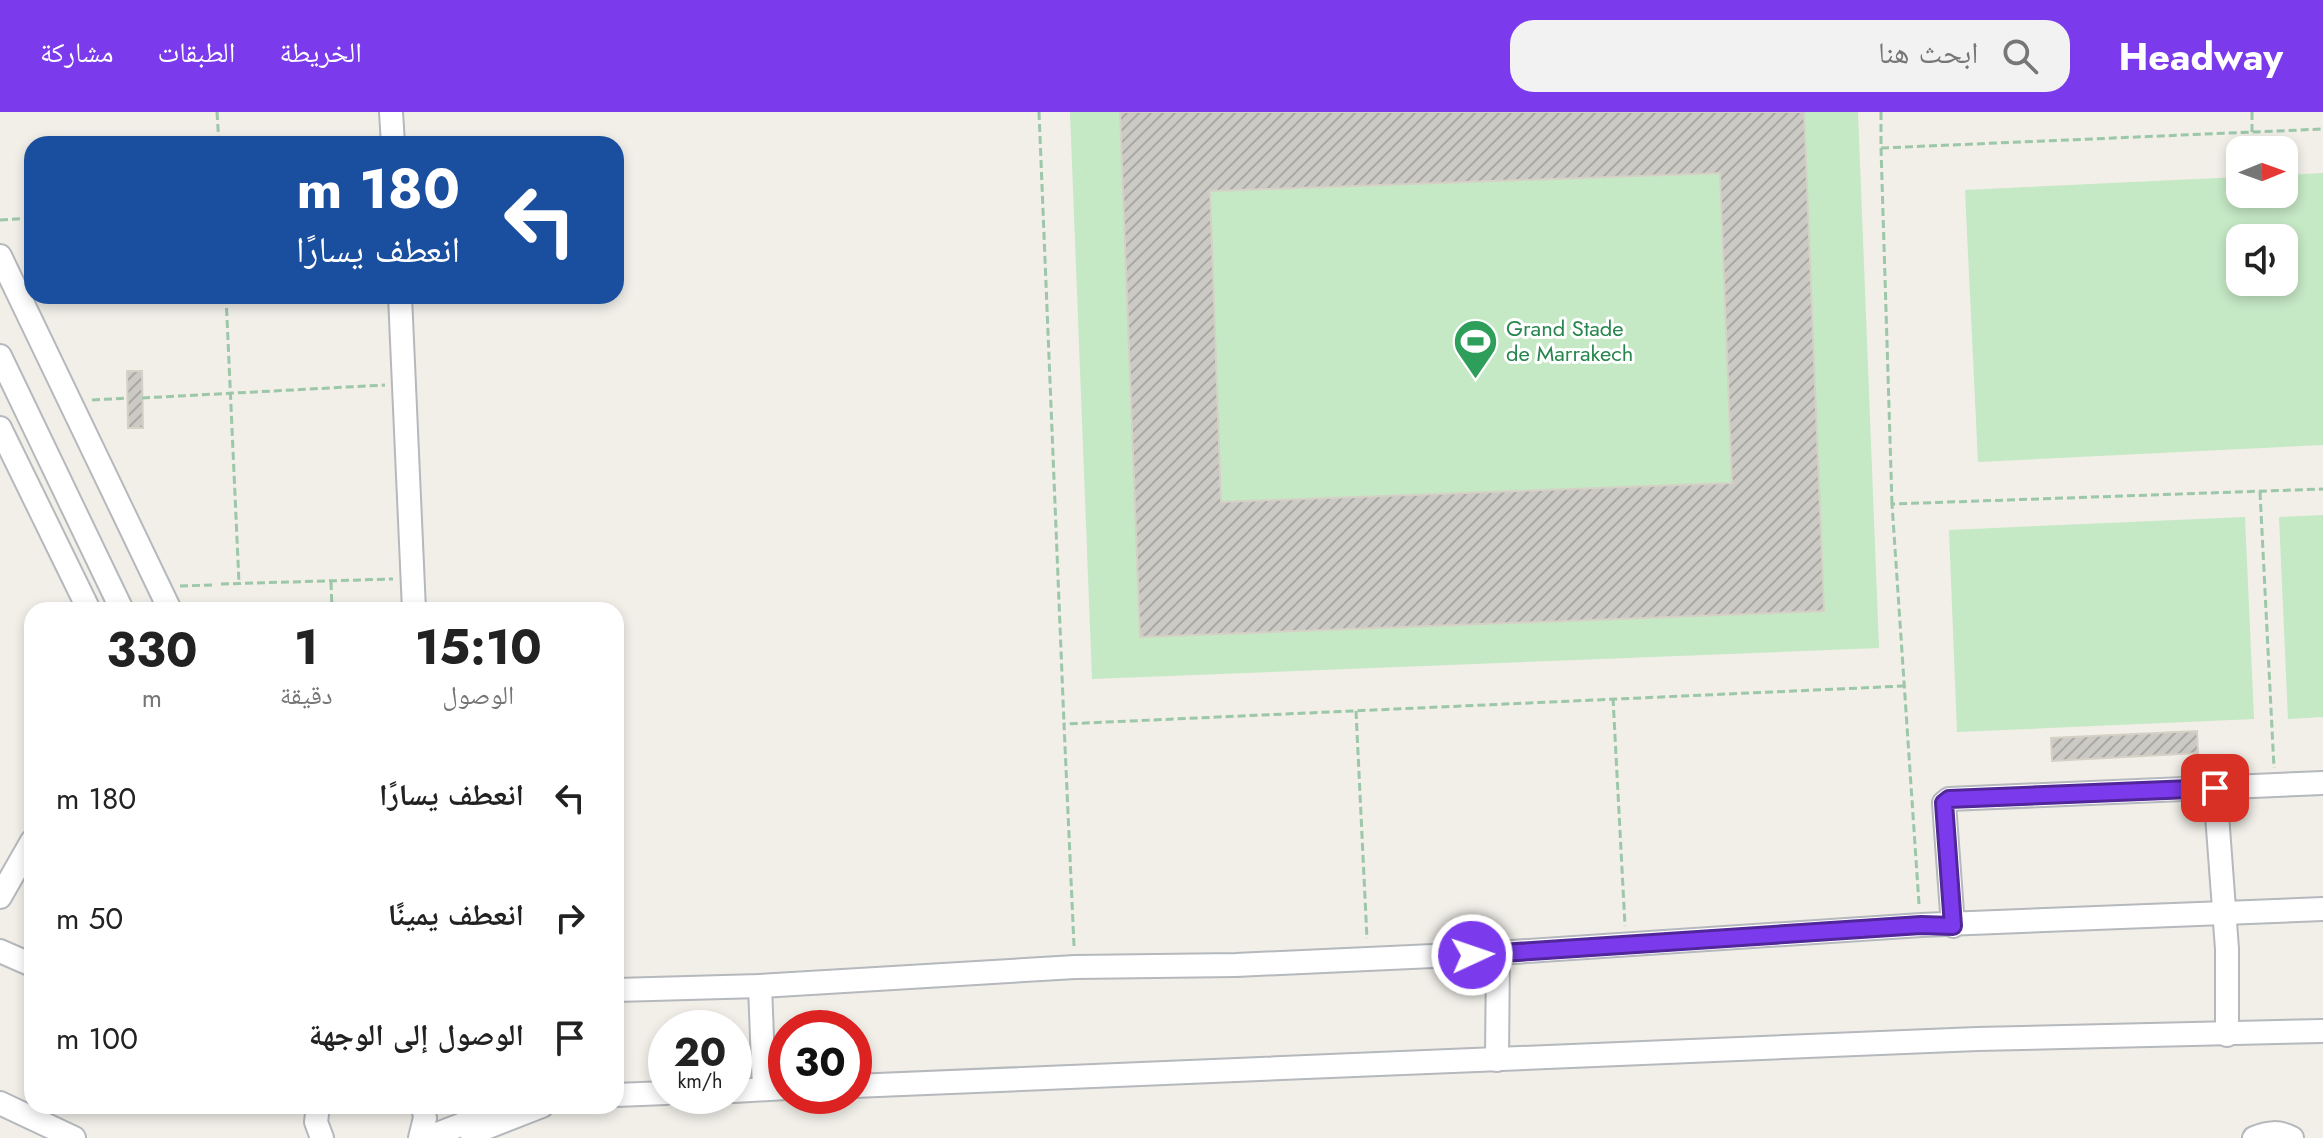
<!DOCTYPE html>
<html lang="ar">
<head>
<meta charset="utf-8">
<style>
  body { margin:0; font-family:Jost,"Noto Naskh Arabic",sans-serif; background:#f2f2f2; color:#222; direction:rtl; height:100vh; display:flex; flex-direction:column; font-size:30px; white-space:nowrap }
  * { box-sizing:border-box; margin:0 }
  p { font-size:26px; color:#767676 }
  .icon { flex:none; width:44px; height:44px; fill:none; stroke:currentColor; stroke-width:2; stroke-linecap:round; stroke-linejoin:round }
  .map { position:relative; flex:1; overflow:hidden; direction:ltr }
  .drawer { position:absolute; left:24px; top:490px; width:600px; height:512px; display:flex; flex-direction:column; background:#fff; border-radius:24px; box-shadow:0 4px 12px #0003; direction:rtl }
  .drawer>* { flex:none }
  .guide { position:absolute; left:24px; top:24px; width:600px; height:168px; border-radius:24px; box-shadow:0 4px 12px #0003; direction:rtl; background:#1a4fa0; color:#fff; overflow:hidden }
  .needle { width:52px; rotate:89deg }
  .controls { position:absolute; left:2226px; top:24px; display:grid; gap:16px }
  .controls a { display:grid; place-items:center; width:72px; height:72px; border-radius:16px; background:#fff; box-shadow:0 4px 12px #0003; font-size:40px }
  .speed { position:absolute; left:648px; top:898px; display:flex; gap:16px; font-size:40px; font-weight:700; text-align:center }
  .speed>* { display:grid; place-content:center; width:104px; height:104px; border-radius:50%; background:#fff; box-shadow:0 4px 12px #0003; line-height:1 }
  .speed small { font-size:20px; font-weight:400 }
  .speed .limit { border:12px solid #d22; background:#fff; color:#111 }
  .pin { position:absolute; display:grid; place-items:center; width:68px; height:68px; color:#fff; margin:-34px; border-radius:16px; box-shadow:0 4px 12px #0006 }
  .me { position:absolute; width:88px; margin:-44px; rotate:87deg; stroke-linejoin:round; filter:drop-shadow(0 0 6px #0008) }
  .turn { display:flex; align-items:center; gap:28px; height:168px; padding:0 32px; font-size:36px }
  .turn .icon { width:104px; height:104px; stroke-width:2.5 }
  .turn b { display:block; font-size:56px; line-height:68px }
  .eta { display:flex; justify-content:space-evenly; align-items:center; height:136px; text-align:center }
  .eta b { font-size:48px; font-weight:700; line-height:56px }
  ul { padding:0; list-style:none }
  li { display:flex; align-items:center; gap:24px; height:120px; padding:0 32px }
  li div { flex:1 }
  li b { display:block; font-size:30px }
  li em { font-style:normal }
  header { display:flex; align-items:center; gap:48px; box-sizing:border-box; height:112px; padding:0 40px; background:#7c3aed; color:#fff }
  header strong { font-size:38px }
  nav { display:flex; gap:44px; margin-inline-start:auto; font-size:28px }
  .search { width:560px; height:72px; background:#f2f2f2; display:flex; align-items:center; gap:20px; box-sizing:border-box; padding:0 28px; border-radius:24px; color:#767676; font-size:30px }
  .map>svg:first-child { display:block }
  .green { fill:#c5e8c5; fill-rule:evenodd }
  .building { fill:url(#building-hatch); stroke:#d6d1c6; stroke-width:2; fill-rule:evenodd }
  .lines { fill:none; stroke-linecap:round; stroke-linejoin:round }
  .minor-casing { stroke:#b5b8bc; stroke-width:26 }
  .path { stroke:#9cc7a9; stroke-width:3; stroke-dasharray:8 4; stroke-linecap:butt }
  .minor { stroke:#fff; stroke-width:22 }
  .route-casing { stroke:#51269a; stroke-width:20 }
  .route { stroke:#7c3aed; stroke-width:14 }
  .labels { text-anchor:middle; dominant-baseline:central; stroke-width:6; stroke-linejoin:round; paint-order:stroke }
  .leisure-label { font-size:22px; fill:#27864d; stroke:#fff; text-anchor:start }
</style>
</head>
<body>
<header>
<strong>Headway</strong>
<div class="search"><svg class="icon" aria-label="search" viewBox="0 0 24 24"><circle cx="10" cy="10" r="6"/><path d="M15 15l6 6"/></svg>ابحث هنا</div>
<nav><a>الخريطة</a><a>الطبقات</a><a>مشاركة</a></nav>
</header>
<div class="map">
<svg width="2323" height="1026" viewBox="0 0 2323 1026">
  <defs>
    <pattern id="building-hatch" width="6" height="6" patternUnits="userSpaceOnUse" patternTransform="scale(2)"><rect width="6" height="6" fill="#cccac5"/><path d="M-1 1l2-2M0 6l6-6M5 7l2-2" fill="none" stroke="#a9a8a4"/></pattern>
  </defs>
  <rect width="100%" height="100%" fill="#f1efe8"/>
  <!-- green -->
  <g class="green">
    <path d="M1070,0H1858L1879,536L1092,567Z"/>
    <path d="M2323,61V333L1978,350L1965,78L2240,65V82H2284V63ZM2240,126H2284V170H2240Z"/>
    <path d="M2323,403V605L2288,607L2279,405Z"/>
    <path d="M2245,405L2254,607L1957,620L1949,418Z"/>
  </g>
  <!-- building -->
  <g class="building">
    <path d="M1120,0H1804L1824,499L1140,525ZM1720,61L1732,371L1221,390L1210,79Z"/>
    <path d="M127,259H142L143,316H128Z"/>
    <path d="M2197,619L2198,641L2052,649L2051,626Z"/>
  </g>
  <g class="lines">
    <defs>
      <g id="minor">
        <path d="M391,0L393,32"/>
        <path d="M0,144L170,498"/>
        <path d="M400,184L414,498"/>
        <path d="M0,244L122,498"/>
        <path d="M0,316L89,498"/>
        <path d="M2215,676L2227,837V923"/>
        <path d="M0,785L32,729"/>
        <path d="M1953,814L1944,691L1949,687L2323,671"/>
        <path d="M0,839L32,853"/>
        <path d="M760,874L764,977"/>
        <path d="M616,878L760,874L1075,855L1236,853L1498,841L1921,813L2323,797"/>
        <path d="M1497,948L1498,841"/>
        <path d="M854,974L1977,927L2323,919"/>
        <path d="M734,979L786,976"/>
        <path d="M616,983L666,981"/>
        <path d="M0,991L74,1026"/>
        <path d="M318,994L316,1010L322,1026"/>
        <path d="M420,1026L425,1006L423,994"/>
        <path d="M427,1026L509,994"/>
        <path d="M472,1026L478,1019L542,994"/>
        <path d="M2254,1026C2268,1020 2279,1019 2292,1026"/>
      </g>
    </defs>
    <!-- minor casing -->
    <use href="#minor" class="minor-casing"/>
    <!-- path -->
    <g class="path">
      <path d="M217,0L219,32"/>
      <path d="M1039,0L1064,612"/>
      <path d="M1881,0V36L2323,17"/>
      <path d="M2252,0V20"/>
      <path d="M1881,36L1892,392"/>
      <path d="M0,108L32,106"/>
      <path d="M226,184L239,471"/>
      <path d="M142,286L385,273"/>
      <path d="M92,288L128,286"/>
      <path d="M2260,380L2274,656"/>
      <path d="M331,470L332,498"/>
      <path d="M221,472L393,467"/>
      <path d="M180,474L212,473"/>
      <path d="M1613,586L1625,814"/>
      <path d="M1356,599L1367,827"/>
      <path d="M1919,792L1892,392L2323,377"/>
      <path d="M1074,834L1064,612L1904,574"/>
    </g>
    <!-- minor -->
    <use href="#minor" class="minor"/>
  </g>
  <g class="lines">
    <defs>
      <path id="route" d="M1472,843L1921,813L1953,814L1944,691L1949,687L2215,676"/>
    </defs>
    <!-- route casing -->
    <use href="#route" class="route-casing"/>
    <!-- route -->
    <use href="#route" class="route"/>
  </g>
  <!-- icons -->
  <defs>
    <symbol id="stadium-pin" viewBox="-11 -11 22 30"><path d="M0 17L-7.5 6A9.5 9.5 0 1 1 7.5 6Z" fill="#2e9e5b" stroke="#fff"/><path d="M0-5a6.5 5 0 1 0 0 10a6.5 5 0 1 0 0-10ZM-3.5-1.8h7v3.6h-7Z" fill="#fff"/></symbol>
  </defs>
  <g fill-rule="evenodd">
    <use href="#stadium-pin" x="1450" y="204" width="51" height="69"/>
  </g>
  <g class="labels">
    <!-- leisure labels -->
    <g class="leisure-label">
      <text x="1506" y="216">Grand Stade<tspan x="1506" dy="25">de Marrakech</tspan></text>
    </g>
  </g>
</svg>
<div class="controls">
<a><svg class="needle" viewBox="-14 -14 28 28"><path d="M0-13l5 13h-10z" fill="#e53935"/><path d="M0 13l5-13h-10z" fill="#767676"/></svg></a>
<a><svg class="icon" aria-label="sound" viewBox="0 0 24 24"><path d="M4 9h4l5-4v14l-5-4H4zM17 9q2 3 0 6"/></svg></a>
</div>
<div class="speed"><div>20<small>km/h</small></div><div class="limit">30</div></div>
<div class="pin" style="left:2215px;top:676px;background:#d93025"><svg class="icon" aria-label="arrive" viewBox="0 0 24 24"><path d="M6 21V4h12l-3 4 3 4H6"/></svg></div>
<svg class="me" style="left:1472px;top:843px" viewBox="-20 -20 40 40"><circle r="17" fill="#7c3aed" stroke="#fff" stroke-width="3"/><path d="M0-11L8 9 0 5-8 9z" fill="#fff"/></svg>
<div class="guide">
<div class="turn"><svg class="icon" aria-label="left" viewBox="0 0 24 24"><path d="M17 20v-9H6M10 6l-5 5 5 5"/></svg><div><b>180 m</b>انعطف يسارًا</div></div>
</div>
<section class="drawer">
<div class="eta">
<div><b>15:10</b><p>الوصول</p></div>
<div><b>1</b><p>دقيقة</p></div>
<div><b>330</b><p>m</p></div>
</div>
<ul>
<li><svg class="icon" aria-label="left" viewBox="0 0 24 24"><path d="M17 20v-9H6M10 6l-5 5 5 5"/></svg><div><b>انعطف يسارًا</b></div><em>180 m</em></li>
<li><svg class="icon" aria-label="right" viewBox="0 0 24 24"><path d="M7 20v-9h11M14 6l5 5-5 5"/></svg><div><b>انعطف يمينًا</b></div><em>50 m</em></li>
<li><svg class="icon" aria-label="arrive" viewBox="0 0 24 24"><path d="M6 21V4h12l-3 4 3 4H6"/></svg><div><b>الوصول إلى الوجهة</b></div><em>100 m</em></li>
</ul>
</section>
</div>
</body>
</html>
